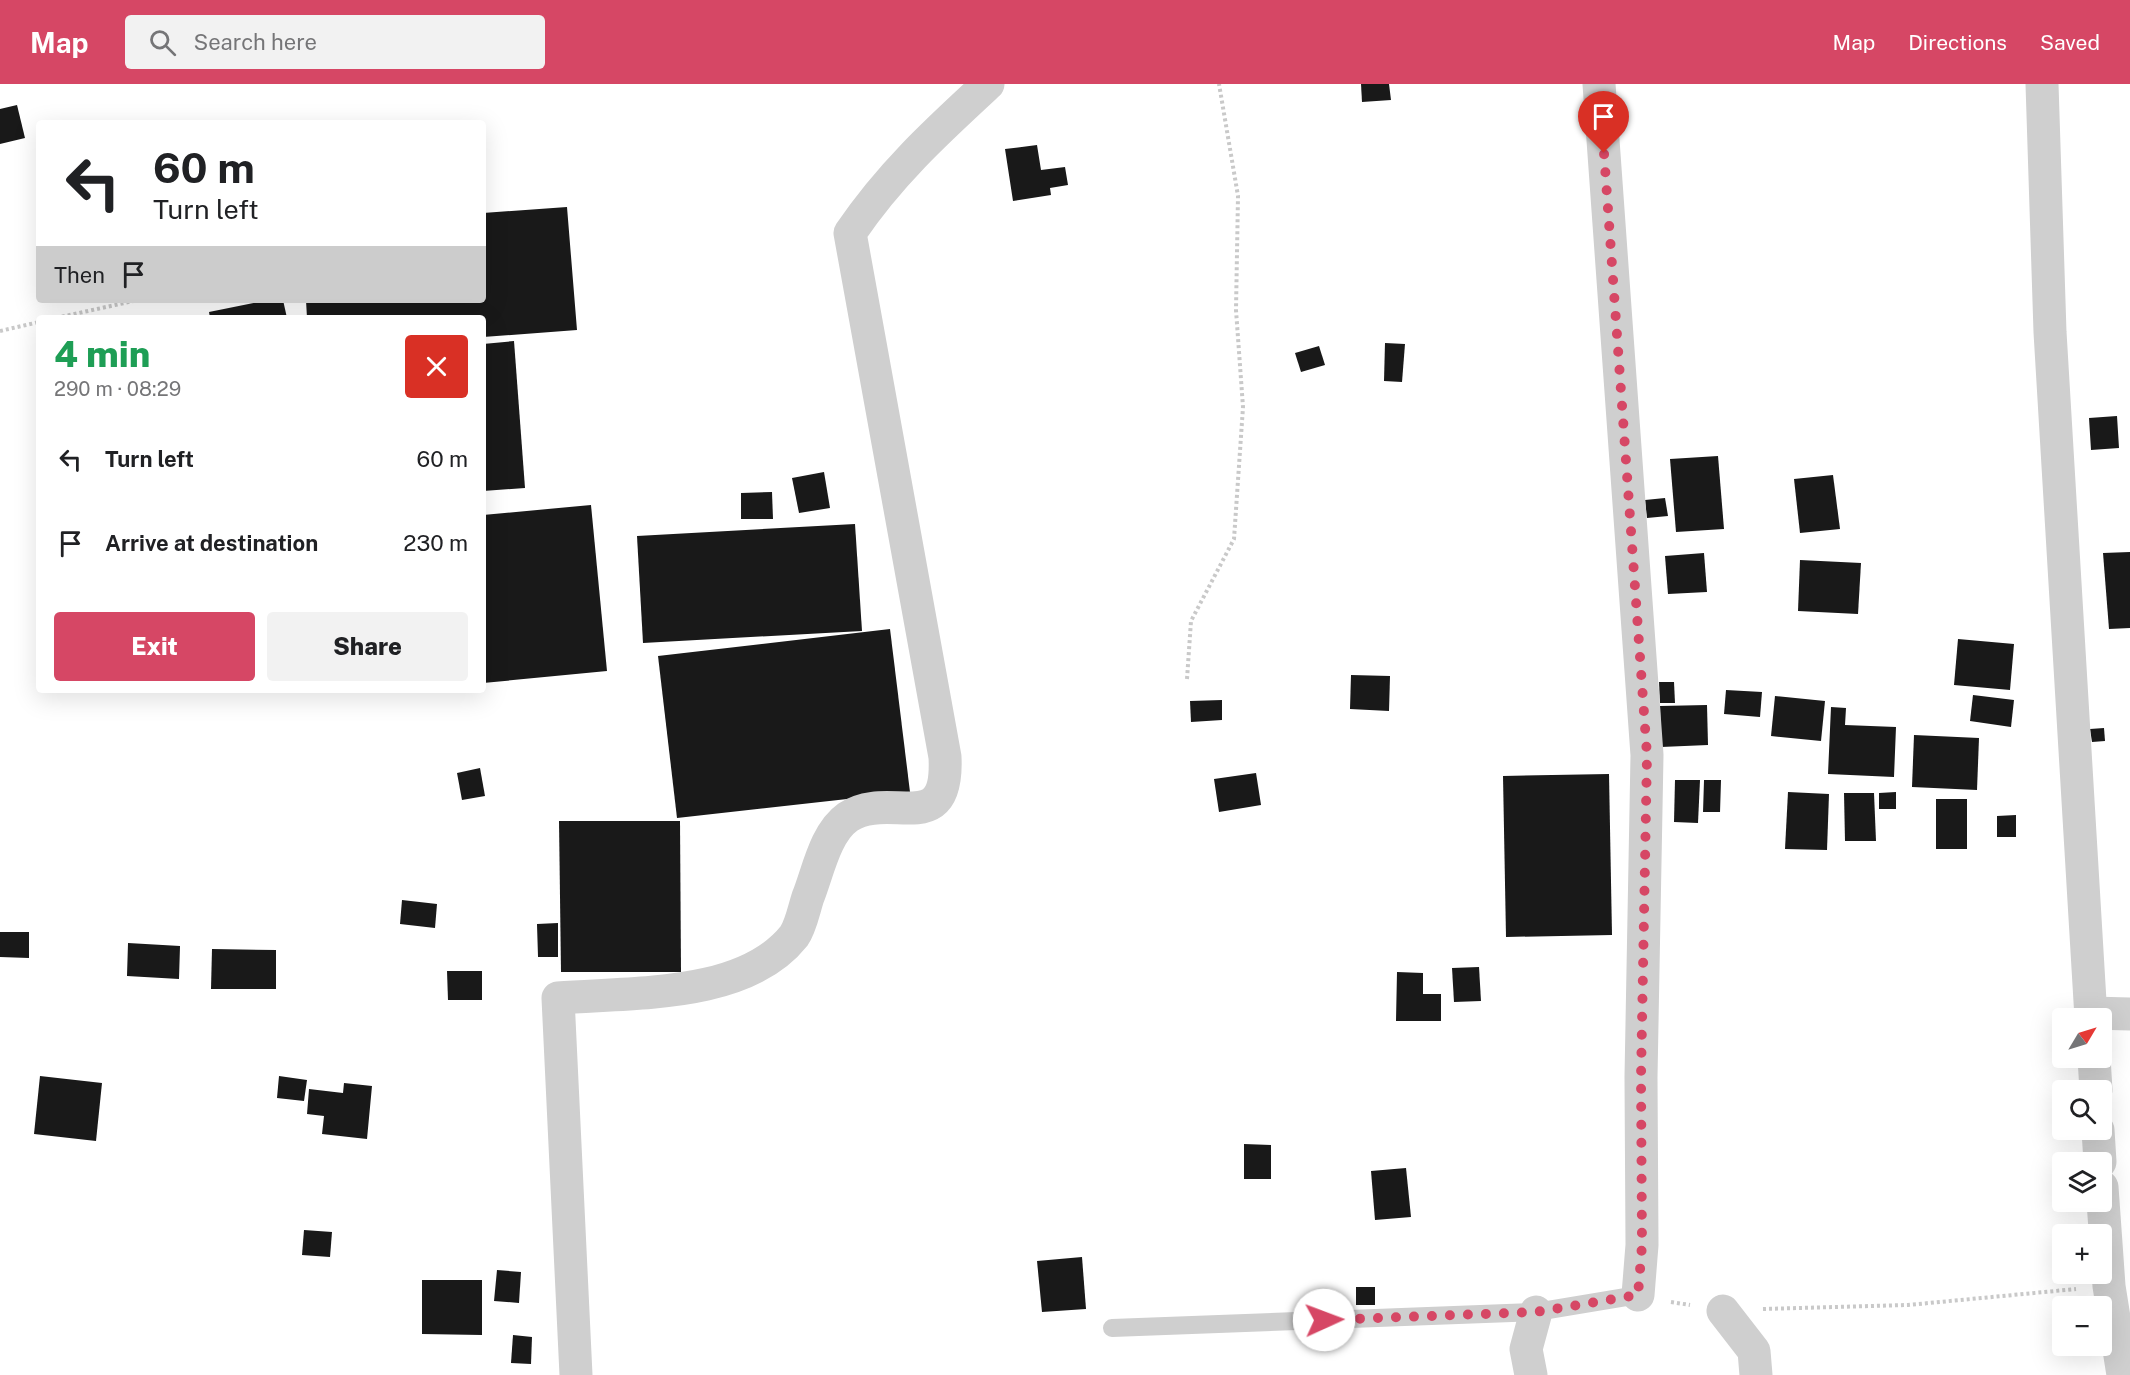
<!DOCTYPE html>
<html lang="en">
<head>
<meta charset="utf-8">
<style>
  body { margin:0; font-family:"Public Sans",sans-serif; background:#f2f2f2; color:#202124; height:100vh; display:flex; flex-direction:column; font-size:22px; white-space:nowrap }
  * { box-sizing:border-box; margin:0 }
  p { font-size:20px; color:#757577 }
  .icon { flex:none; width:33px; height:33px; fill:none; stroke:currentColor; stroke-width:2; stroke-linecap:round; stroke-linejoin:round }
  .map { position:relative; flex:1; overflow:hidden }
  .details { position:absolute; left:36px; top:231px; width:450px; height:378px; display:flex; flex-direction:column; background:#fff; border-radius:6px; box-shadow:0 6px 24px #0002 }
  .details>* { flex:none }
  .banner { position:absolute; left:36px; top:36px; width:450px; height:183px; border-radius:6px; box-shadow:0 6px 24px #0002; background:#fff; color:#202124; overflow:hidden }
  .needle { width:39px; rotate:52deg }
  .fabs { position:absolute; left:2052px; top:924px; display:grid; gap:12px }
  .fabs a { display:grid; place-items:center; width:60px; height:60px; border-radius:6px; background:#fff; box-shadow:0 6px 24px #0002; font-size:30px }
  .pin { position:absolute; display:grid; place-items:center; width:51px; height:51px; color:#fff; margin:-62px -26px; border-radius:50% 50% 50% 0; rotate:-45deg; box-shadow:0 0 6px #0007 }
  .pin .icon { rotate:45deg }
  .me { position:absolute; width:66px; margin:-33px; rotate:88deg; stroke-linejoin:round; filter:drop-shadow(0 0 4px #0008) }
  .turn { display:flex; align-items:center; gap:21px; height:126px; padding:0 18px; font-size:27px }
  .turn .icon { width:78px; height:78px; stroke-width:2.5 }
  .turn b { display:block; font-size:42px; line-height:51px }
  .then { display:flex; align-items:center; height:57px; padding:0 18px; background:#0003; gap:12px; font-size:22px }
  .round { display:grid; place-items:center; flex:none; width:63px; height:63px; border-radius:6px; background:#f2f2f2 }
  .headline { display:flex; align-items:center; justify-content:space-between; height:102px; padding:0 18px }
  h1 { font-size:36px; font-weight:800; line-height:45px; color:#1e9e55 }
  .primary-button { display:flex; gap:12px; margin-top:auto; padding:12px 18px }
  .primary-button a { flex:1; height:69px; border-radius:6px; background:#d64765; color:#fff; font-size:24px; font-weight:800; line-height:69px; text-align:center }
  .primary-button a+a { background:#f2f2f2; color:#202124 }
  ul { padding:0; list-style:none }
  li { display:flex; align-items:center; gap:18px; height:84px; padding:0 18px }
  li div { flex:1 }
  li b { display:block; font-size:22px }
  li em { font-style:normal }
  header { display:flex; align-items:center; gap:36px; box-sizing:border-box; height:84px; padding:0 30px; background:#d64765; color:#fff }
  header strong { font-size:28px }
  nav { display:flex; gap:33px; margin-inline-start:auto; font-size:21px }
  .search { width:420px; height:54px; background:#f2f2f2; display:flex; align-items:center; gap:15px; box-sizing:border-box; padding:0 21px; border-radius:6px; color:#757577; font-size:22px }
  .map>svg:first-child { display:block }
  .building { fill:#191919 }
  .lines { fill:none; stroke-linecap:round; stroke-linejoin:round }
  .path { stroke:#c9c9c9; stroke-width:4; stroke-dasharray:3 3; stroke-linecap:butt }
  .service { stroke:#cfcfcf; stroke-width:18 }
  .minor { stroke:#cfcfcf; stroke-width:33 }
  .route { stroke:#d64765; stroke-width:10; stroke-dasharray:0 18 }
</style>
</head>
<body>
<header>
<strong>Map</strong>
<div class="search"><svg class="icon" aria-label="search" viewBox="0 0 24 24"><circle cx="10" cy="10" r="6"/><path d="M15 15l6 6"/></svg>Search here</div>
<nav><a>Map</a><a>Directions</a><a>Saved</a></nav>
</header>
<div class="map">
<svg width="2130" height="1291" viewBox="0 0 2130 1291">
  <rect width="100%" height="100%" fill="#fff"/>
  <!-- building -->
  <g class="building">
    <path d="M1361,0H1389L1391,16L1362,18Z"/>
    <path d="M17,21L25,54L0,60V25Z"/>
    <path d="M1037,61L1041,86L1065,83L1068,101L1050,104L1051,111L1013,117L1005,65Z"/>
    <path d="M567,123L577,246L483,253V234H307L306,216H483V129Z"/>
    <path d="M268,216H283L287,234H210L209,228Z"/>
    <path d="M514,257L525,404L483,407V260Z"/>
    <path d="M1385,259L1405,260L1402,298L1384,297Z"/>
    <path d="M1319,262L1325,281L1301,288L1295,269Z"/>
    <path d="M2117,332L2119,364L2091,366L2089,334Z"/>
    <path d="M1718,372L1724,445L1676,448L1670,375Z"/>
    <path d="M824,388L830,424L799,429L792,394Z"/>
    <path d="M1833,391L1840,445L1800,449L1794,395Z"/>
    <path d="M772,408L773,435H741V409Z"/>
    <path d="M1665,414L1668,432L1647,434L1645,416Z"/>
    <path d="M591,421L607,587L483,599V431Z"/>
    <path d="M855,440L862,547L643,559L637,452Z"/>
    <path d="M2130,468V544L2109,545L2103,469Z"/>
    <path d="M1704,469L1707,508L1668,510L1665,472Z"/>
    <path d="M1800,476L1861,479L1858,530L1798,527Z"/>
    <path d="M890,545L910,708L677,734L658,572Z"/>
    <path d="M1958,555L2014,560L2010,606L1954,601Z"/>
    <path d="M1351,591L1390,592L1389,627L1350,625Z"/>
    <path d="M1659,598H1674L1675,619H1660Z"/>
    <path d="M1726,606L1762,608L1760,633L1724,630Z"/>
    <path d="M1973,611L2014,616L2011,643L1970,637Z"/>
    <path d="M1775,612L1825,617L1821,657L1771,652Z"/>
    <path d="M1222,616V636L1191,638L1190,617Z"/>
    <path d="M1707,621L1708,661L1661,663L1660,622Z"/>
    <path d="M1831,623L1846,624L1845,641L1896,643L1894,693L1828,690Z"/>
    <path d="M2104,644L2105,657L2092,658L2090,645Z"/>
    <path d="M1914,651L1979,654L1977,706L1912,703Z"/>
    <path d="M480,684L485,712L462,716L457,689Z"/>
    <path d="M1256,689L1261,721L1219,728L1214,695Z"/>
    <path d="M1609,690L1612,851L1506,853L1503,692Z"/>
    <path d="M1675,696H1700L1698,739L1674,738Z"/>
    <path d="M1704,696H1721L1720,728H1703Z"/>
    <path d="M1788,708L1829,710L1827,766L1785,765Z"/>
    <path d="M1896,708V725H1879V709Z"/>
    <path d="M1844,709H1874L1876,757H1845Z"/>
    <rect x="1936" y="715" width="31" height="50"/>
    <path d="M2016,731V753H1997V732Z"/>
    <path d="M559,737H680L681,888H561Z"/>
    <path d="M402,816L437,820L435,844L400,840Z"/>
    <path d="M558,839V873H538L537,840Z"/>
    <path d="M0,848H29V874L0,873Z"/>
    <path d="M128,859L180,862L179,895L127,892Z"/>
    <path d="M212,865L276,866V905H211Z"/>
    <path d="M1479,883L1481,917L1454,918L1452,884Z"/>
    <path d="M447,887H482V916H448Z"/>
    <path d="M1397,888L1423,889V910H1441V937H1396Z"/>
    <path d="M40,992L102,999L96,1057L34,1050Z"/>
    <path d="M279,992L307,996L304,1017L277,1014Z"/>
    <path d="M344,999L372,1002L367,1055L322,1050L324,1032L307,1030L309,1005L343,1009Z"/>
    <path d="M1244,1060L1271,1061V1095H1244Z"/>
    <path d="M1406,1084L1411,1133L1375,1136L1371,1087Z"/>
    <path d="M304,1146L332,1148L330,1173L302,1171Z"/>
    <path d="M1082,1173L1086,1225L1042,1228L1037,1177Z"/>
    <path d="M497,1186L521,1188L519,1219L494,1217Z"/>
    <path d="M422,1196H482V1251L422,1250Z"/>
    <rect x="1356" y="1203" width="19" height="18"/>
    <path d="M513,1251L532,1253L531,1280L511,1279Z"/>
  </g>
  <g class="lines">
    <!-- path -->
    <g class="path">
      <path d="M56,234L138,216"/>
      <path d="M0,247L39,238"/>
      <path d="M1187,595L1191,537L1234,455L1243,323L1236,226L1238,112L1219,0"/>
      <path d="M1671,1218L1690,1221"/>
      <path d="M1763,1225L1908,1221L2076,1205"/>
    </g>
    <!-- service -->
    <path class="service" d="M1112,1244L1536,1228L1638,1211"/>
    <!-- minor -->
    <g class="minor">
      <path d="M1599,0L1647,671L1641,993L1642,1161L1638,1211"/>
      <path d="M2042,0L2050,248L2091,934"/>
      <path d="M2091,929L2130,930"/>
      <path d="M2094,974L2096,1006"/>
      <path d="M2098,1046L2100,1078"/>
      <path d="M2102,1103L2109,1202L2123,1291"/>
      <path d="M1723,1227L1754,1267L1756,1291"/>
      <path d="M576,1291L558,914C630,908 744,915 794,852C801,842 804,825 808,813C818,788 825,749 848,733C890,705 949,757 945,673L850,149C890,90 936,48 988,0"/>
      <path d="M1531,1291L1526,1265L1536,1228"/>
    </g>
  </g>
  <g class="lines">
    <!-- route -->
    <path class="route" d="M1324,1236L1536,1228L1638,1211L1642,1161L1641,993L1647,671L1604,69"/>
  </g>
</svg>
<div class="fabs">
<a><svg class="needle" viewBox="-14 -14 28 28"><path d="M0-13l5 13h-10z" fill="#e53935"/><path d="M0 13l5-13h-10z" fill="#757577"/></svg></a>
<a><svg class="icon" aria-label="search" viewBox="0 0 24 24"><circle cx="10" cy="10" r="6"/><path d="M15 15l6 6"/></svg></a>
<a><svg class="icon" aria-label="layers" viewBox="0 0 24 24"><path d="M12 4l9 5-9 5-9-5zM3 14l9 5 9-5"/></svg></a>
<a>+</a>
<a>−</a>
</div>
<div class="pin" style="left:1604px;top:69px;background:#d93025"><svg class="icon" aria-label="arrive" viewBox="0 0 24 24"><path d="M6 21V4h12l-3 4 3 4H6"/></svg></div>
<svg class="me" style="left:1324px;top:1236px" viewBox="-20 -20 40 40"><circle r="19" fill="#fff"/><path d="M0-13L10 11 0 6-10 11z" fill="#d64765"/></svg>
<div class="banner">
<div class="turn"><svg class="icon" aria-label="left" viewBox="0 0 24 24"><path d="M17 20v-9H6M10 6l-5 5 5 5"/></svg><div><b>60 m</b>Turn left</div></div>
<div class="then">Then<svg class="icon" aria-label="arrive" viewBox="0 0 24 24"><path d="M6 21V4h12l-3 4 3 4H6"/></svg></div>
</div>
<section class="details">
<div class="headline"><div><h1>4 min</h1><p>290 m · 08:29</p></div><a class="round" style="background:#d93025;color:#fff"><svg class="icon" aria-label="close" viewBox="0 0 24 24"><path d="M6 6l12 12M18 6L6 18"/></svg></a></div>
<ul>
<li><svg class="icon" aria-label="left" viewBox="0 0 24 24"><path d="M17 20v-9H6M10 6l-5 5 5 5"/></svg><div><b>Turn left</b></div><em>60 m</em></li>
<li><svg class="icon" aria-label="arrive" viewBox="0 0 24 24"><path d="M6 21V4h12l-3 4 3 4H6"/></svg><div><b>Arrive at destination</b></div><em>230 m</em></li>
</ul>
<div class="primary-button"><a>Exit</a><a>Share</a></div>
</section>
</div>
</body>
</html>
